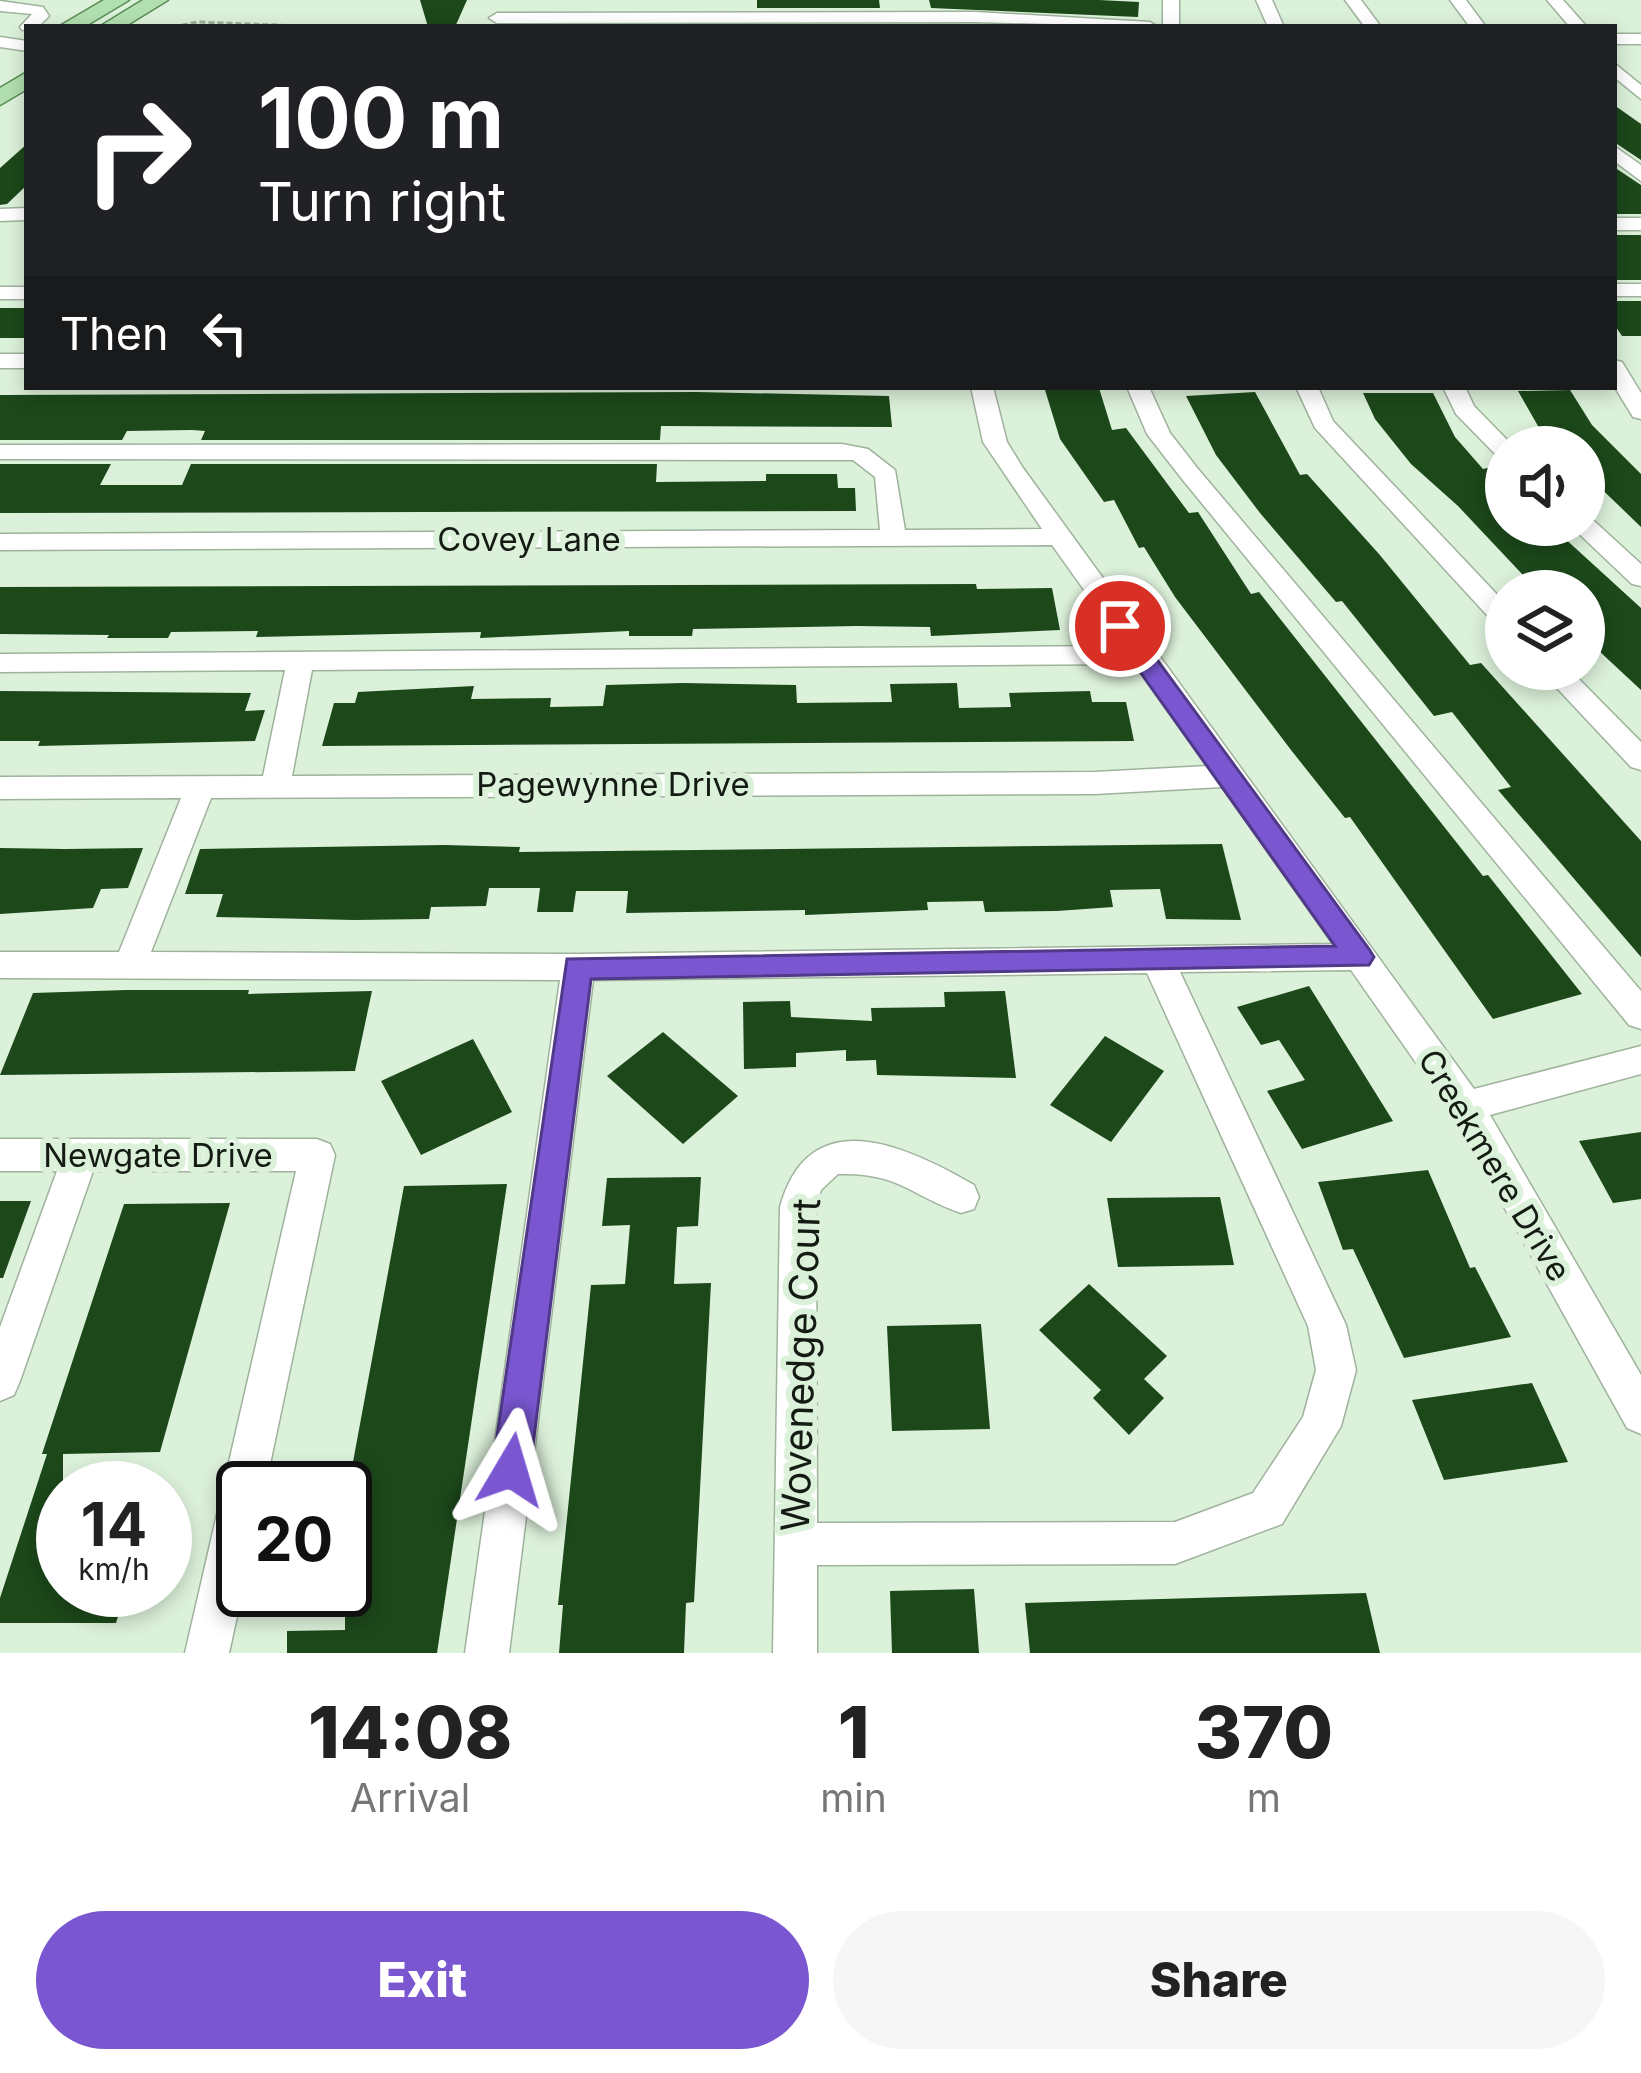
<!DOCTYPE html>
<html lang="en">
<head>
<meta charset="utf-8">
<style>
  body { margin:0; font-family:Inter,sans-serif; background:#f6f6f6; color:#222; height:100vh; display:flex; flex-direction:column; font-size:45px; white-space:nowrap }
  * { box-sizing:border-box; margin:0 }
  p { font-size:39px; color:#767676 }
  .icon { flex:none; width:66px; height:66px; fill:none; stroke:currentColor; stroke-width:2; stroke-linecap:round; stroke-linejoin:round }
  .map { position:relative; height:1653px; overflow:hidden }
  .drawer { display:flex; flex-direction:column; background:#fff; flex:1 }
  .drawer>* { flex:none }
  .hud { position:absolute; left:24px; top:24px; width:1593px; height:366px; border-radius:0px; box-shadow:0 6px 18px #0003; background:#202124; color:#fff; overflow:hidden }
  .controls { position:absolute; left:1485px; top:426px; display:grid; gap:24px }
  .controls a { display:grid; place-items:center; width:120px; height:120px; border-radius:50%; background:#fff; box-shadow:0 6px 18px #0003; font-size:60px }
  .speed { position:absolute; left:36px; top:1461px; display:flex; gap:24px; font-size:60px; font-weight:700; text-align:center }
  .speed>* { display:grid; place-content:center; width:156px; height:156px; border-radius:50%; background:#fff; box-shadow:0 6px 18px #0003; line-height:1 }
  .speed small { font-size:30px; font-weight:400 }
  .speed .limit { border:6px solid #111; border-radius:18px; background:#fff; color:#111 }
  .pin { position:absolute; display:grid; place-items:center; width:102px; height:102px; color:#fff; margin:-51px; border:6px solid #fff; border-radius:50%; box-shadow:0 3px 12px #0007 }
  .me { position:absolute; width:132px; margin:-66px; rotate:7deg; stroke-linejoin:round; filter:drop-shadow(0 0 9px #0008) }
  .turn { display:flex; align-items:center; gap:42px; height:252px; padding:0 36px; font-size:54px }
  .turn .icon { width:156px; height:156px; stroke-width:2.5 }
  .turn b { display:block; font-size:84px; line-height:102px }
  .then { display:flex; align-items:center; height:114px; padding:0 36px; background:#0003; gap:24px; font-size:45px }
  .eta { display:flex; justify-content:space-evenly; align-items:center; height:204px; text-align:center }
  .eta b { font-size:72px; font-weight:800; line-height:84px }
  .action { display:flex; gap:24px; margin-top:auto; padding:24px 36px }
  .action a { flex:1; height:138px; border-radius:72px; background:#7a57d1; color:#fff; font-size:48px; font-weight:800; line-height:138px; text-align:center }
  .action a+a { background:#f6f6f6; color:#222 }
  .map>svg:first-child { display:block }
  .building { fill:#1c481a }
  .lines { fill:none; stroke-linecap:round; stroke-linejoin:round }
  .minor-casing { stroke:#9eb29c; stroke-width:3 }
  .major-casing { stroke:#598c55; stroke-width:3 }
  .path { stroke:#9dae9c; stroke-width:3; stroke-dasharray:6 3; stroke-linecap:butt }
  .minor { fill:#fff; fill-rule:evenodd }
  .major { fill:#b2dfaf; fill-rule:evenodd }
  .route { fill:#7a57d1; stroke:#4f3988; stroke-width:3 }
  .labels { text-anchor:middle; dominant-baseline:central; stroke-width:12; stroke-linejoin:round; paint-order:stroke }
  .street-label { font-size:33px; fill:#131b13; stroke:#dcf1da }
  .near-street-label { font-size:39px; fill:#131b13; stroke:#dcf1da }
</style>
</head>
<body>
<div class="map">
<svg width="1641" height="1653" viewBox="0 0 1641 1653">
  <rect width="100%" height="100%" fill="#dcf1da"/>
  <!-- building -->
  <g class="building">
    <path d="M420,0H467L455,27H428Z"/>
    <path d="M757,0H879L880,8H757Z"/>
    <path d="M929,0H1099L1139,2L1138,17L931,8Z"/>
    <path d="M1614,105L1641,124V160L1614,142Z"/>
    <path d="M27,144V185L7,204L0,205V168Z"/>
    <path d="M1614,167L1641,185V214H1614Z"/>
    <rect x="1614" y="235" width="27" height="45"/>
    <path d="M1614,301H1641V336H1622L1614,324Z"/>
    <rect x="0" y="308" width="27" height="30"/>
    <path d="M1099,388L1112,430L1126,428L1189,513L1198,512L1251,594L1259,592L1483,876L1488,875L1582,994L1493,1019L1350,817L1345,818L1291,750L1175,597L1144,547L1139,548L1114,500L1104,502L1060,439L1045,390Z"/>
    <path d="M1570,390L1592,425L1641,474V527L1584,472V447H1550L1518,391Z"/>
    <path d="M697,392L889,396L892,427L661,426L660,440H201L205,431L192,430L127,431L122,440H0V395Z"/>
    <path d="M1255,392L1300,475L1307,474L1379,554L1470,665L1481,663L1641,841V957L1498,790L1511,787L1452,712L1434,716L1342,601L1336,602L1260,513L1216,455L1186,396Z"/>
    <path d="M1363,393H1433L1455,437L1483,469L1492,467L1506,480V525H1550L1641,608V690L1584,637V591H1538L1458,506L1411,464L1375,419Z"/>
    <path d="M0,464H111L100,485H182L191,464H657L656,482L766,481V474H837L838,488H855L856,511L0,513Z"/>
    <path d="M976,584L977,589L1052,588L1060,630L931,636L930,627L857,626L693,629L692,636H629V631L480,638L481,632L256,637L258,631L171,632L168,638H107L109,635L0,634V587Z"/>
    <path d="M683,683L796,685L797,703L892,702L890,684L957,683L959,708L1011,707L1009,693L1090,691L1092,702H1126L1134,741L322,746L334,703H355L358,692L474,686L471,699L551,698L550,707L603,706L606,685Z"/>
    <path d="M0,691L251,693L245,711L265,710L255,741L38,746L40,741H0Z"/>
    <path d="M1222,844L1241,920L1166,919L1160,889L1110,890L1113,907L1057,911L985,912L983,901L927,902L928,910L805,915V910L626,913L628,891H576L573,912H537L540,888H489L486,906L431,907L429,919L354,920L216,917L223,894H185L200,849L444,845L520,847L519,852Z"/>
    <path d="M0,848L65,849L143,848L128,888L101,889L93,908L0,914Z"/>
    <path d="M1309,986L1393,1121L1302,1149L1267,1091L1305,1080L1279,1040L1261,1045L1237,1007Z"/>
    <path d="M126,990H249L248,994L372,991L355,1071L0,1075L33,993Z"/>
    <path d="M1005,991L1016,1078L877,1075L876,1060L846,1061V1050L796,1053V1067L744,1069L743,1002L790,1001L791,1017L872,1021L871,1008L945,1007L944,992Z"/>
    <path d="M663,1032L738,1096L683,1144L607,1076Z"/>
    <path d="M1105,1036L1164,1071L1111,1142L1050,1105Z"/>
    <path d="M473,1039L512,1112L421,1155L381,1081Z"/>
    <path d="M1641,1132V1199L1613,1203L1579,1141Z"/>
    <path d="M1428,1170L1470,1268L1475,1267L1511,1337L1404,1358L1353,1249L1343,1250L1318,1182Z"/>
    <path d="M701,1177L698,1226L677,1227L674,1284L711,1283L694,1602L686,1603L684,1653H559L563,1605H558L591,1285L625,1284L630,1225L602,1226L607,1178Z"/>
    <path d="M507,1184L437,1653H287V1631L345,1630V1483L349,1463L353,1462L404,1186Z"/>
    <path d="M1220,1197L1234,1265L1118,1267L1107,1198Z"/>
    <path d="M0,1201H31L3,1278H0Z"/>
    <path d="M230,1203L160,1452L63,1454V1590H126L116,1623H0V1598L47,1454H42L124,1204Z"/>
    <path d="M1089,1284L1167,1356L1144,1379L1164,1398L1129,1435L1093,1398L1101,1390L1039,1330Z"/>
    <path d="M981,1324L990,1429L892,1431L887,1326Z"/>
    <path d="M1532,1383L1568,1462L1444,1480L1412,1400Z"/>
    <path d="M974,1589L979,1653H892L890,1591Z"/>
    <path d="M1366,1593L1380,1653H1030L1025,1603Z"/>
  </g>
  <g class="lines">
    <defs>
      <g id="minor">
        <rect x="1163" y="0" width="16" height="27"/>
        <path d="M1256,0H1272L1284,27H1268Z"/>
        <path d="M1345,0H1361L1381,27H1365Z"/>
        <path d="M1450,0H1466L1486,27H1470Z"/>
        <path d="M1547,0H1563L1587,27H1570Z"/>
        <path d="M0,1L43,7L49,16L38,27L22,30L20,27L32,14L0,11Z"/>
        <path d="M975,12L1150,22L1158,27L975,22L497,23L489,18L497,13Z"/>
        <rect x="1614" y="34" width="27" height="10"/>
        <path d="M0,37L27,41V51L0,47Z"/>
        <path d="M1614,63L1641,85V99L1614,77Z"/>
        <path d="M1614,146L1641,165V181L1614,161Z"/>
        <path d="M27,208V220L0,221V209Z"/>
        <rect x="1614" y="218" width="27" height="12"/>
        <rect x="1614" y="284" width="27" height="12"/>
        <rect x="0" y="287" width="27" height="12"/>
        <rect x="0" y="354" width="27" height="14"/>
        <path d="M1614,360L1622,362L1641,393V419L1633,417L1614,386Z"/>
        <path d="M971,387H993L1007,442L1023,468L1474,1089L1641,1046V1074L1490,1115L1641,1375V1434L1627,1428L1454,1117L1351,970L1180,972L1346,1325L1356,1370L1341,1426L1282,1524L1175,1564L817,1565V1653H773L780,1207C809,1101 905,1145 974,1185L979,1197L974,1209L961,1213C910,1195 898,1172 838,1174L821,1190L816,1207L817,1523L1175,1522L1253,1493L1303,1417L1316,1370L1308,1326L1147,973L593,980L509,1653H465L560,980L0,978V952H119L181,798L0,799V777L263,776L285,670L0,672V654L1124,646L1052,545L0,550V534L880,530L875,477L853,460L0,459V445L842,444L868,449L895,470L905,530L1042,529L983,442ZM1136,664L1208,766L1095,772L292,776L312,670ZM1222,787L1333,944L578,954L151,952L211,798L1095,794Z"/>
        <path d="M1127,387H1149L1170,433L1198,469L1641,991V1029L1629,1025L1182,479L1147,434Z"/>
        <path d="M1296,387H1318L1333,421L1506,604V629L1497,626L1315,428Z"/>
        <path d="M1443,387H1465L1474,406L1514,447H1506V459L1498,457L1456,414Z"/>
        <path d="M1584,517L1593,520L1641,564V586L1632,584L1575,530L1572,525H1584Z"/>
        <path d="M1539,669H1569L1641,742V770L1631,767Z"/>
        <path d="M0,1139H317L330,1144L335,1155L265,1488H243V1589L229,1653H185L296,1171H93L20,1381L14,1395L0,1401V1327L57,1171H0Z"/>
      </g>
      <g id="major">
        <path d="M104,0H129L84,27H58Z"/>
        <path d="M143,0H168L124,27H99Z"/>
        <path d="M27,72V89L0,105V88Z"/>
      </g>
    </defs>
    <!-- minor casing -->
    <use href="#minor" class="minor-casing"/>
    <!-- major casing -->
    <use href="#major" class="major-casing"/>
    <!-- path -->
    <path class="path" d="M173,27L197,22L328,27"/>
    <!-- minor -->
    <use href="#minor" class="minor"/>
    <!-- major -->
    <use href="#major" class="major"/>
  </g>
  <!-- route -->
  <path class="route" d="M1120,618L1128,620L1369,949L1374,957L1369,965L591,979L530,1470L524,1483L511,1489L498,1483L492,1470L567,959L1335,946L1111,631V620Z"/>
  <g class="labels">
    <!-- street labels -->
    <g class="street-label">
      <text x="529" y="539">Covey Lane</text>
      <text x="613" y="784">Pagewynne Drive</text>
      <text x="158" y="1155">Newgate Drive</text>
      <text transform="translate(1495 1165) rotate(59)">Creekmere Drive</text>
    </g>
    <!-- near-street labels -->
    <g class="near-street-label">
      <text transform="translate(800 1365) rotate(-88)">Wovenedge Court</text>
    </g>
  </g>
</svg>
<div class="controls">
<a><svg class="icon" aria-label="sound" viewBox="0 0 24 24"><path d="M4 9h4l5-4v14l-5-4H4zM17 9q2 3 0 6"/></svg></a>
<a><svg class="icon" aria-label="layers" viewBox="0 0 24 24"><path d="M12 4l9 5-9 5-9-5zM3 14l9 5 9-5"/></svg></a>
</div>
<div class="speed"><div>14<small>km/h</small></div><div class="limit">20</div></div>
<div class="pin" style="left:1120px;top:626px;background:#d93025"><svg class="icon" aria-label="arrive" viewBox="0 0 24 24"><path d="M6 21V4h12l-3 4 3 4H6"/></svg></div>
<svg class="me" style="left:511px;top:1470px" viewBox="-20 -20 40 40"><path d="M0-17L14 15 0 8-14 15z" fill="#7a57d1" stroke="#fff" stroke-width="4"/></svg>
<div class="hud">
<div class="turn"><svg class="icon" aria-label="right" viewBox="0 0 24 24"><path d="M7 20v-9h11M14 6l5 5-5 5"/></svg><div><b>100 m</b>Turn right</div></div>
<div class="then">Then<svg class="icon" aria-label="left" viewBox="0 0 24 24"><path d="M17 20v-9H6M10 6l-5 5 5 5"/></svg></div>
</div>
</div>
<section class="drawer">
<div class="eta">
<div><b>14:08</b><p>Arrival</p></div>
<div><b>1</b><p>min</p></div>
<div><b>370</b><p>m</p></div>
</div>
<div class="action"><a>Exit</a><a>Share</a></div>
</section>
</body>
</html>
